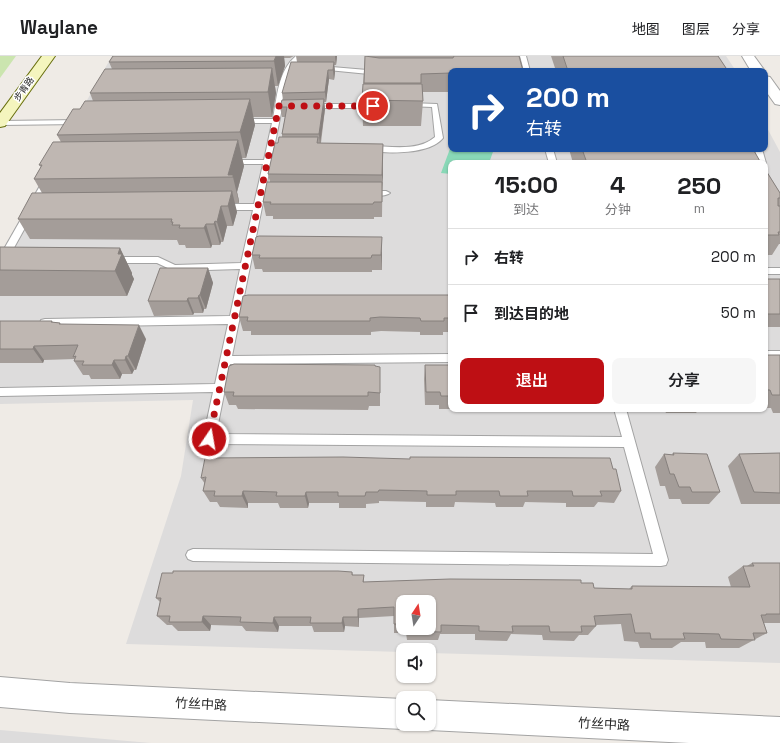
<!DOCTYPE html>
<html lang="zh">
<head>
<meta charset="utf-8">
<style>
  body { margin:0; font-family:"Space Grotesk","Noto Sans SC",sans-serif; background:#f6f6f6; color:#202124; height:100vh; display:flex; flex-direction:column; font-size:15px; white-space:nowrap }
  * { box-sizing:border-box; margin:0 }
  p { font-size:13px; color:#757577 }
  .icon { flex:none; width:22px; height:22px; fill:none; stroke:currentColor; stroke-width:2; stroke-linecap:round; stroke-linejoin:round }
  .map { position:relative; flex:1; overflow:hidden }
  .panel { position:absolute; left:448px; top:104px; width:320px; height:252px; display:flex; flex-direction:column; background:#fff; border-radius:8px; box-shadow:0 1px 3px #0004 }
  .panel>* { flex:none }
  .top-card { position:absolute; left:448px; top:12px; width:320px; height:84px; border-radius:8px; box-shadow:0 1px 3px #0004; background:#1a4fa0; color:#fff; overflow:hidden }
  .needle { width:26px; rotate:12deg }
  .buttons { position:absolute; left:396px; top:539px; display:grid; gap:8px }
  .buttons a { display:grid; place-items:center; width:40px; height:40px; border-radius:8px; background:#fff; box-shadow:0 1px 3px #0004; font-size:20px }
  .pin { position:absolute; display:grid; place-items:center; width:34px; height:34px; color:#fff; margin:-17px; border:2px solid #fff; border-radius:50%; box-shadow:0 1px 4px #0007 }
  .me { position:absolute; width:44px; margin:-22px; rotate:12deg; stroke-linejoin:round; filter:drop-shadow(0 0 3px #0008) }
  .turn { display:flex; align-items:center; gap:14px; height:84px; padding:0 12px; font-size:18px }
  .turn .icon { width:52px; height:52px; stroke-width:2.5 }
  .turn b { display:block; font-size:28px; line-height:34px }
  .eta { display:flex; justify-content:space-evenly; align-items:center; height:68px; text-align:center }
  .eta b { font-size:24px; font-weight:600; line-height:28px }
  .button { display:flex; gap:8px; margin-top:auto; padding:8px 12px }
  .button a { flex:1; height:46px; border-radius:8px; background:#be0f14; color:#fff; font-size:16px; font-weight:600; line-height:46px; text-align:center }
  .button a+a { background:#f6f6f6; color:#202124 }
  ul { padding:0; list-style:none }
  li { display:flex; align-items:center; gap:12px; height:56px; padding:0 12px; border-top:1px solid #e0e0e0 }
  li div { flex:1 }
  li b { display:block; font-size:15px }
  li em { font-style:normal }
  header { display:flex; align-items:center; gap:24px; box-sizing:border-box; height:56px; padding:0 20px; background:#fff; border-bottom:1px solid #e0e0e0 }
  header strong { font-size:19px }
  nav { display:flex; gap:22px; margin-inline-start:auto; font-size:14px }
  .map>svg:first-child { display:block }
  .residential { fill:#dddcdc; fill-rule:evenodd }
  .grass { fill:#cbe5af }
  .pitch { fill:#89d8b7 }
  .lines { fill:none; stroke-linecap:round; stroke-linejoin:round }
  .lane-casing { stroke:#a3a3a3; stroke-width:2 }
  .street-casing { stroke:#a3a3a3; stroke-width:2 }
  .secondary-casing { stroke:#676e0d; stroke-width:2 }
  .lane { fill:#fff; fill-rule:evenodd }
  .street { fill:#fff; fill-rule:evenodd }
  .secondary { fill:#f4f5be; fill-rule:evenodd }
  .wall { fill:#a49d99; fill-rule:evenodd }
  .shaded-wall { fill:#86807d }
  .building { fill:#bfb7b2; stroke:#86807d }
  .route { stroke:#be0f14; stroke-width:7; stroke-dasharray:0 12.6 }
  .labels { text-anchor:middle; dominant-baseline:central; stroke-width:3; stroke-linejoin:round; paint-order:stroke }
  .far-street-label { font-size:9px; fill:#1f1f1f; stroke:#fff }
  .near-street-label { font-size:13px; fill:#1f1f1f; stroke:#fff }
</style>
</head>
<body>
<header>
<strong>Waylane</strong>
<nav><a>地图</a><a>图层</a><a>分享</a></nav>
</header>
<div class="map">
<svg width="780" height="687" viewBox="0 0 780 687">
  <rect width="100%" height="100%" fill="#efebe6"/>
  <!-- residential -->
  <g class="residential">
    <path d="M112,0H726L736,15H451V93H765V68L780,96V607L429,597V594H403V596L126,588L181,420L193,344L0,348V198ZM451,107H765V353H451ZM403,546H429V572H403Z"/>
    <path d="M0,674L151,687H0Z"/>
  </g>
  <!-- grass -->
  <path class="grass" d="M0,0H16L0,22Z"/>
  <!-- pitch -->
  <path class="pitch" d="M451,90V93H494L489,107H451V118L441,117Z"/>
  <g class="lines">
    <defs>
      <g id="lane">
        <path d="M296,0H303C287,17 286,25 282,48H376L380,50L376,52H282L232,300L451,298V306L230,308L216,378L622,381L614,353H626L668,504L666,509L661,510L193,505L188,503L186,499L188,495L193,493L653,498L624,391L209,388L205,386L203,383L213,336L0,340V332L215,328L228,268L45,271L41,270L40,267L41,264L45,263L230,260L240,213L174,215L157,207H112L107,204L112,201H158L175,209L241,207L253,154H221L217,151L221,148H254L263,108H229L225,106L229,104H264L272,67H241L237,65L241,63H273C277,41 278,15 296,0Z"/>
        <path d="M520,0H526L530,15H524Z"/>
        <path d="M320,10L379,15L382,17L379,19L318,13L317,12Z"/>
        <path d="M409,47L437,48L443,82C429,99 386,98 366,94L365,92L369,90C390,90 418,96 435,81L432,51L407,50L405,49Z"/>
        <path d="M79,64H82V68L0,69V65Z"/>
        <path d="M545,93H553L557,107H549Z"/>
        <path d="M754,93H762L766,107L765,108V107H758Z"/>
        <path d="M45,121H48L52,123L5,208L0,211V200Z"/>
        <path d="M364,135H386L390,137C385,141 368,141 363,137Z"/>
        <rect x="765" y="212" width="15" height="6"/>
        <rect x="765" y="295" width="15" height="8"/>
      </g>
      <g id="street">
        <path d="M742,0H754L765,15H751Z"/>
        <path d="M765,20L770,21L780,35V49L775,48L765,34Z"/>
        <path d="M0,621L70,627L403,643V668H414L403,673L70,657L0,651Z"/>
        <path d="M429,644L780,661V687H689L429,674L418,670L417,668H429Z"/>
      </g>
      <path id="secondary" d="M42,0H55L5,70L0,71V57Z"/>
    </defs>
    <!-- lane casing -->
    <use href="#lane" class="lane-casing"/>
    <!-- street casing -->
    <use href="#street" class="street-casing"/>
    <!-- secondary casing -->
    <use href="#secondary" class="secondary-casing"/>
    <!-- lane -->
    <use href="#lane" class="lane"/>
    <!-- street -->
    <use href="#street" class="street"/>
    <!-- secondary -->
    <use href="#secondary" class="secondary"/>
  </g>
  <!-- wall -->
  <g class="wall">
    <path d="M113,0H294L290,2H284L285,10L278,30H275L276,37L272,61H253L255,69L246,102H242L244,110L237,136L239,145V147H234L237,156L233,170H227L223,186H221L220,189H212L211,192H186L185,189H179L177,184L30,183L18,163L42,137L34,123L41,111L39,109L61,86L57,79L80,53L93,45L90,37L112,13L109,6Z"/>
    <path d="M296,0H337L336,9H334L335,16L334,24L329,23L326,46H324L325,53L321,87L383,88L382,161H374V163H273V160H266L263,146L270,126L268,118L278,87L282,81V78L285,61H282L280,51L283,44L282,37L297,6Z"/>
    <path d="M365,0H519L451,15V36H422L423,45L421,70H363L362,44Z"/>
    <path d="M551,0H718L728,15H556Z"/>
    <path d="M569,93H757L755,97L761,107H573Z"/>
    <path d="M765,113L780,137V188H779L772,199H766L765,201Z"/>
    <path d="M0,191L120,192L132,217V219L134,223L127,240H0Z"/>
    <path d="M382,196V214H372V216H263L262,213H255L252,199Z"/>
    <path d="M208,212L213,227L206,253H204L203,257H194L193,259L154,260L148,245Z"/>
    <rect x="765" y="223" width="15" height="48"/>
    <path d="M451,239V276H443V279H420V276L381,275L371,276V279H251V275H243L239,261Z"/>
    <path d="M0,265H52L53,266L60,267L61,268L146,283L136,314H134L132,318H122L120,323H91L89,319H83L74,305L75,303L44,304L43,307H0Z"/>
    <path d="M765,299H780V357H773L771,352H765Z"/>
    <path d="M425,309H451V353H459H439V349H425L424,323Z"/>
    <path d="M375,310L380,324V350H369L368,354L238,353L236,349H229L224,336Z"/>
    <path d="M664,353H699L696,357H666Z"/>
    <path d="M673,397L720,436L709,448H682L680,443H669L665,430H660L655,411L664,398L672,399Z"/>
    <path d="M780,397V448H741L728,410L739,398Z"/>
    <path d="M613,413L621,435L614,447L598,446L594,451H566V447L525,446L523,451H496L495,447L455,446L454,451H426V446L379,445V447L366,448V452H339V447H309L308,452H280L278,447H248V452L220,451L217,446H210L203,435L205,428L201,422Z"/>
    <path d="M752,507H780V567H764L767,577L739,592H706L705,586H681L672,592H640L638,586L624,585L621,568L596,569V570L588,579H579L574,585L543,584L542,579L511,578L507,585L475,584V578H440L438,584H407L406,577H394V560L359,562V571L345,570L344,576H314L312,570H279L278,576L246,575L242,570L211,569L210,575H178L172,569H167L157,560L160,546L156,542L352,516L353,519H364V526L581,527L594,532L629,533L632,530L731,531L728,521L743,510H747ZM403,546L429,572H403Z"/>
  </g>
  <!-- shaded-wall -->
  <g class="shaded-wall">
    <path d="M276,0H284L285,10L278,30L274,5Z"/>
    <path d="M335,0H337L336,9Z"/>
    <path d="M334,6L335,16L334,24L333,14Z"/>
    <path d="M272,12L276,37L272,61L268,36Z"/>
    <path d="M328,14L329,23L326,46L325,36Z"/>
    <path d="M250,43L255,69L246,102L240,76Z"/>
    <path d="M324,43L325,53L320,88L319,78Z"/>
    <path d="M238,84L244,110L237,136L239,145V147L233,121L228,119Z"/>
    <path d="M383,88V133L382,119Z"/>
    <path d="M232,135L237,156L233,170L228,150Z"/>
    <path d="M221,150L227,170L223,186L217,166Z"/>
    <path d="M215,165L221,186L220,189L214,168Z"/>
    <path d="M206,168L212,189L211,192L204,172Z"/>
    <path d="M382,181V214L381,199Z"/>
    <path d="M120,192L132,217V219L134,223L127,240L115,215L118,198Z"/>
    <path d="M208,212L213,227L206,253L200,239Z"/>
    <path d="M199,239L204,253L203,257L198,242Z"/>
    <path d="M188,242L194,257L193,259L187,245Z"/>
    <path d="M139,269L146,283L136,314L128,300Z"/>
    <path d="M34,290L44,304L43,307L33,293Z"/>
    <path d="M126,300L134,314L132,318L125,304Z"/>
    <path d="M114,304L122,318L120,323L112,309Z"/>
    <path d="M243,435L248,447V452L242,440Z"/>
    <path d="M306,436L309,447L308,452L305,440Z"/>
    <path d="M358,553L359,562V571L358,561Z"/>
    <path d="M203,560L211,569L210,575L202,566Z"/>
    <path d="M274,561L279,570L278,576L273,567Z"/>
    <path d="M343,561L345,570L344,576L342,567Z"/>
  </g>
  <!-- building -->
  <g class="building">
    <path d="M113,0H276L274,5L109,6Z"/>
    <path d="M365,0L379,2H453L454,0H519L523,15H451V17L421,18V27H364Z"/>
    <path d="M563,0H718L728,15H568Z"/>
    <path d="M291,6H334L333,14H328L325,36L282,37Z"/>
    <path d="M272,12L268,36L90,37L105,13Z"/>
    <path d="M363,28H422L423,45L362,44Z"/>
    <path d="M250,43L240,76L57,79L73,53H80L85,45Z"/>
    <path d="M324,43L319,78H282L287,51H280L282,44Z"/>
    <path d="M279,81H318L317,87L383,88L382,119L268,118L275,87H278Z"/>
    <path d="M238,84L228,119H233V121L34,123L42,109H39L53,86Z"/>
    <path d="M582,93H753L761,107H587Z"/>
    <path d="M765,113L780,137V142H778V150H780V176H778L779,179H765Z"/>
    <path d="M267,126H382V146H374L373,148H270L271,146H263Z"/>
    <path d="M232,135L228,150H221L217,166L215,165L214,168H206L204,172H179L180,169H172L173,166H171L172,163H18L32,137Z"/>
    <path d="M259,180L382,181L381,199H372L371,202H259L260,199H252L256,181Z"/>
    <path d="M0,191L120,192L118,198H122L115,215L0,214Z"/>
    <path d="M160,212H208L200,239H199L198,242H188L187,245H148Z"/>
    <rect x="765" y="223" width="15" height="35"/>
    <path d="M248,239H451V262H444V265H421L420,262L380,261L370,262V265H247L248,261H239L243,240Z"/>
    <path d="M0,265H52L51,266L60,267L59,268L139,269L128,300H126L125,304H114L112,309H82L84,305H74L76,300L73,301L78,289L34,290L33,293H0Z"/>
    <path d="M765,299H780V339H772L770,334H768L765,328Z"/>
    <path d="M234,308L375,309V310L380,311V337L368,336V340H233L234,336H224L229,310Z"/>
    <path d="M425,309H451V340H441L440,336H426Z"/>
    <path d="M673,397L707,398L720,436H692L690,431H679L674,418H670L664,398L674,399Z"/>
    <path d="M780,397V437L754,436L739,398Z"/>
    <path d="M343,401L410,403V401L610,402L613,413H616L621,435H600L602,440H573L572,435H527L528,440H500L499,435H456V439H427V435L379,434L378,436H366L365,440H338V436H306L305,440H276L277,436L243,435L242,440H214L215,435H203L206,421L201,422L205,402Z"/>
    <path d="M752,507H780V558H766V559H761L767,577H753L755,584L721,583L719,578L683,577L685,583H651L650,577H635L631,558L594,560L596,570H581L582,576H550L549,570H512L513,576L479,575V570L441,569V576L407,575V572H429V546H403V568H394V551L358,553V561H343L342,567H310L311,561H274L273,567L240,566L241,561L203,560L202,566H169L170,560H157L161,542H156L162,517H173V515H338L352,516V519H364L363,526L450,523L581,524V527H593L594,532L632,533V530L750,531L743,510H754Z"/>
  </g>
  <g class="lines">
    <!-- route -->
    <path class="route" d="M209,383L279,50H373"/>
  </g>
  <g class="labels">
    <!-- far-street labels -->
    <g class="far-street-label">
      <text transform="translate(24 33) rotate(-54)">步青路</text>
    </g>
    <!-- near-street labels -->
    <g class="near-street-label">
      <text transform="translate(201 648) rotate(3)">竹丝中路</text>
      <text transform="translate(604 668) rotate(3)">竹丝中路</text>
    </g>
  </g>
</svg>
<div class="buttons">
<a><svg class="needle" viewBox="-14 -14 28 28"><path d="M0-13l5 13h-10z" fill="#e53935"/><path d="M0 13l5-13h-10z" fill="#757577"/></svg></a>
<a><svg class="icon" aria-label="sound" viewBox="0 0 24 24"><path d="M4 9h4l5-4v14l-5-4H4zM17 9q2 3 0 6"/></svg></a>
<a><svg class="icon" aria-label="search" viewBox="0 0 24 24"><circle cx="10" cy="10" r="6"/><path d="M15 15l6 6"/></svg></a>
</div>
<div class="pin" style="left:373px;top:50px;background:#d93025"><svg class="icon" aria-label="arrive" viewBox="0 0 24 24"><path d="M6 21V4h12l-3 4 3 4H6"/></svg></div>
<svg class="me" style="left:209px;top:383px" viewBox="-20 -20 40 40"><circle r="17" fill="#be0f14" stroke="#fff" stroke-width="3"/><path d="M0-11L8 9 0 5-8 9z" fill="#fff"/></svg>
<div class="top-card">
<div class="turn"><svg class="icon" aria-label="right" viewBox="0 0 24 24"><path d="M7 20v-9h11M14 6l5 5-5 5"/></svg><div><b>200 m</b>右转</div></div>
</div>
<section class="panel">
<div class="eta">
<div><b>15:00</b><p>到达</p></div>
<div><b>4</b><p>分钟</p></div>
<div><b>250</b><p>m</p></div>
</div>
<ul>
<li><svg class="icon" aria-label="right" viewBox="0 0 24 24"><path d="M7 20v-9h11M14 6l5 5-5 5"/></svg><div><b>右转</b></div><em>200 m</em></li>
<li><svg class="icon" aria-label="arrive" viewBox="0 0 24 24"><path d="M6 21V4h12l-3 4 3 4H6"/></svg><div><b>到达目的地</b></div><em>50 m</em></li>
</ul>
<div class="button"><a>退出</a><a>分享</a></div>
</section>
</div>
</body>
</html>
